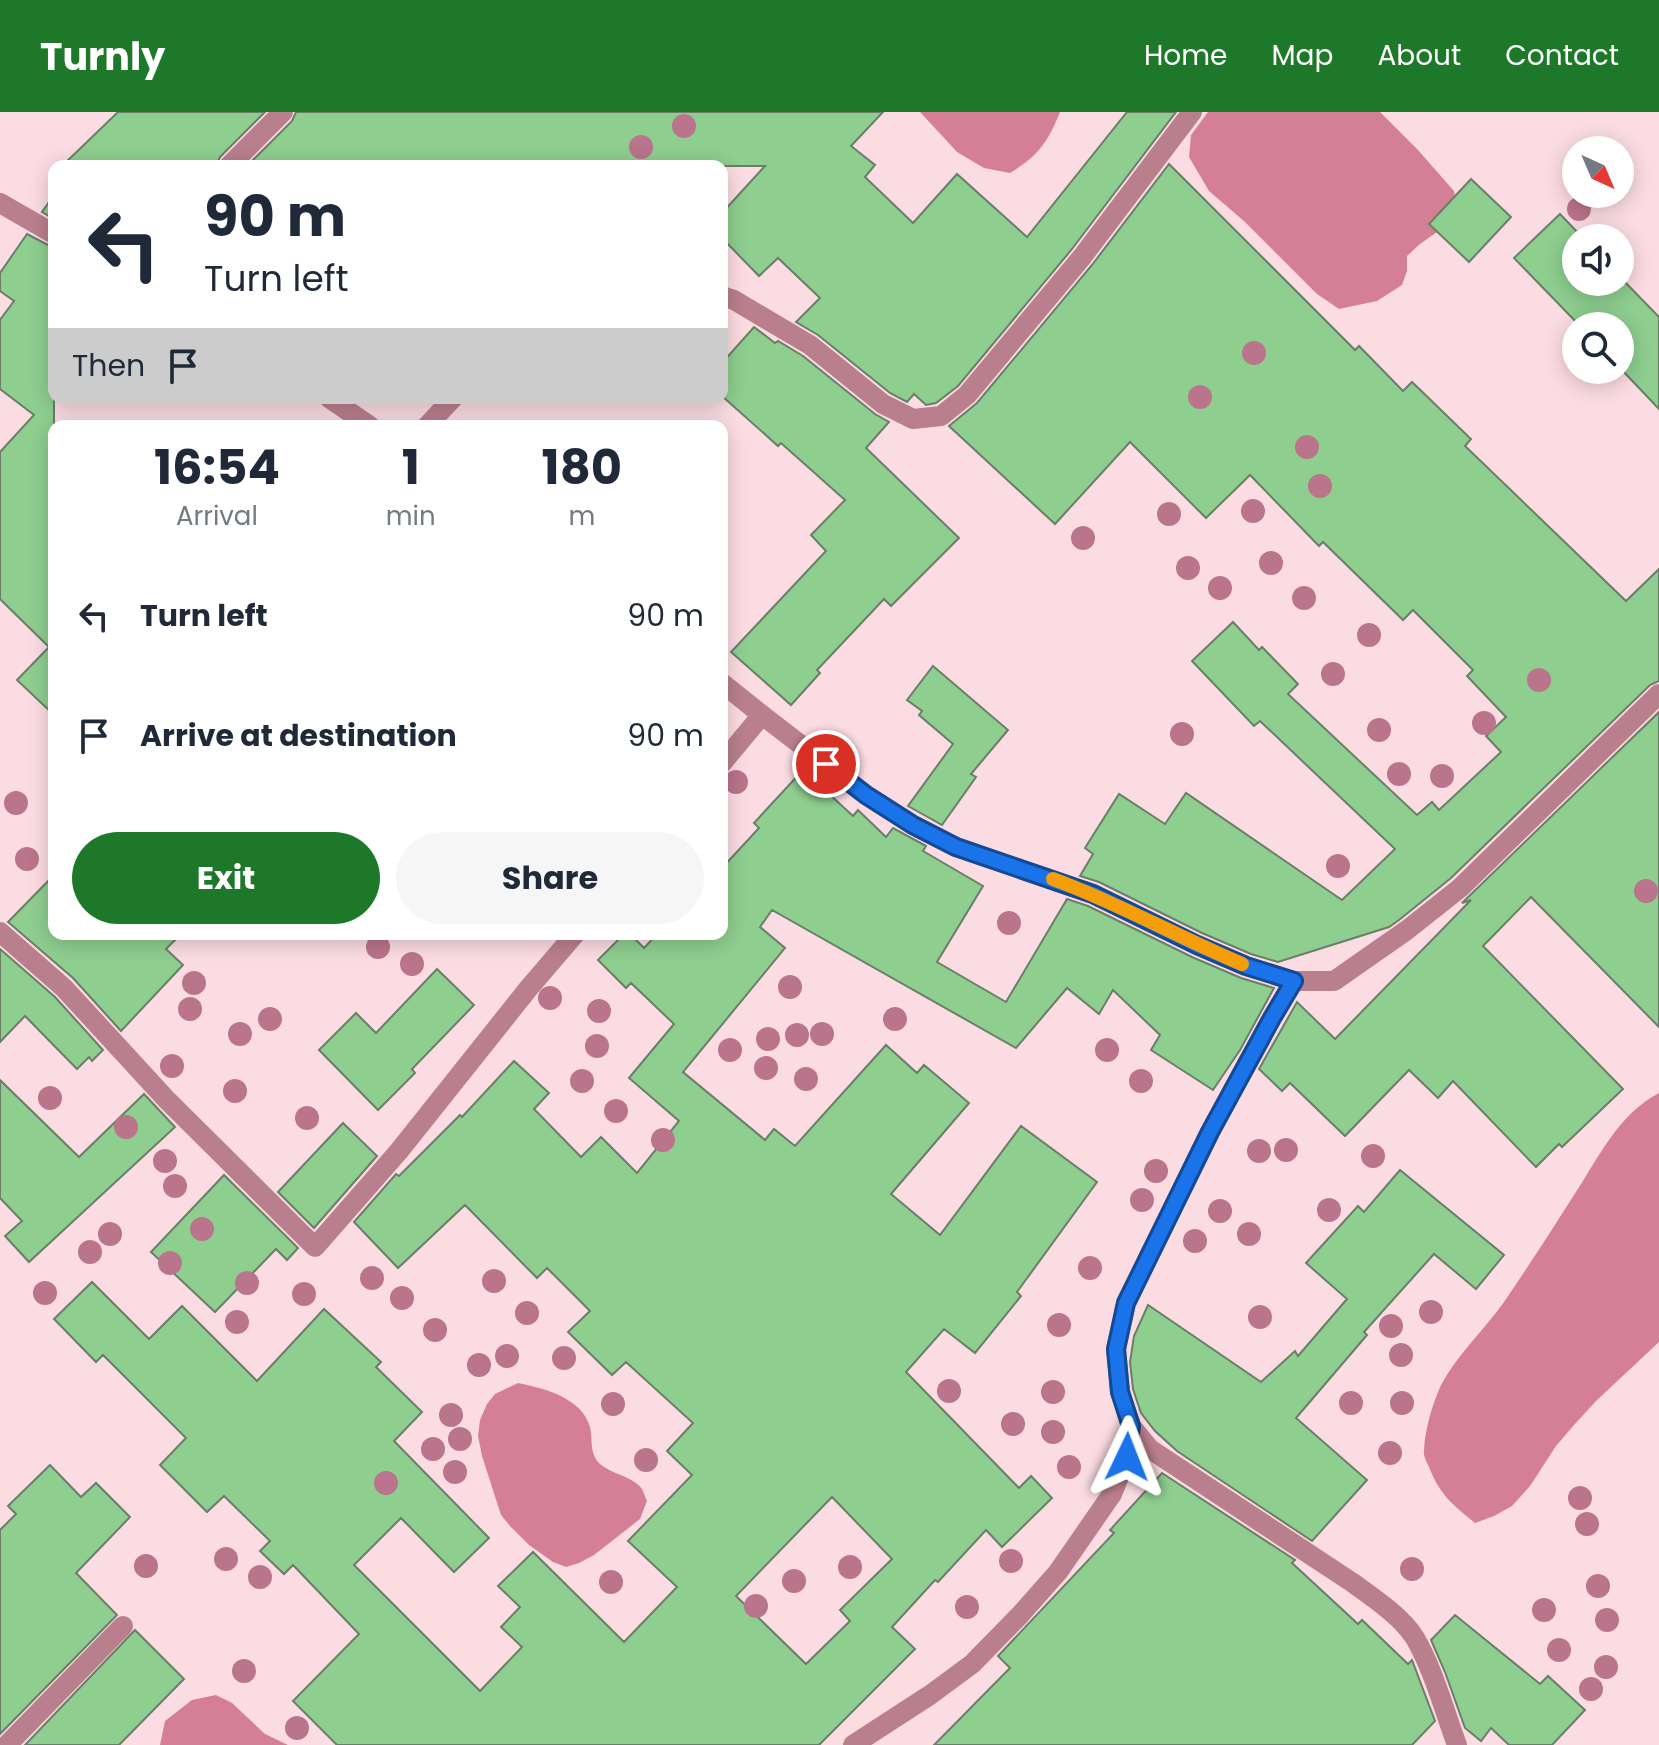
<!DOCTYPE html>
<html lang="en">
<head>
<meta charset="utf-8">
<style>
  body { margin:0; font-family:Poppins,sans-serif; background:#f6f6f7; color:#1f2937; height:100vh; display:flex; flex-direction:column; font-size:30px; white-space:nowrap }
  * { box-sizing:border-box; margin:0 }
  p { font-size:26px; color:#747a83 }
  .icon { flex:none; width:44px; height:44px; fill:none; stroke:currentColor; stroke-width:2; stroke-linecap:round; stroke-linejoin:round }
  .map { position:relative; flex:1; overflow:hidden }
  .details { position:absolute; left:48px; top:308px; width:680px; height:520px; display:flex; flex-direction:column; background:#fff; border-radius:16px; box-shadow:0 4px 20px #0003 }
  .details>* { flex:none }
  .top-card { position:absolute; left:48px; top:48px; width:680px; height:244px; border-radius:16px; box-shadow:0 4px 20px #0003; background:#fff; color:#1f2937; overflow:hidden }
  .needle { width:52px; rotate:136deg }
  .controls { position:absolute; left:1562px; top:24px; display:grid; gap:16px }
  .controls a { display:grid; place-items:center; width:72px; height:72px; border-radius:50%; background:#fff; box-shadow:0 4px 20px #0003; font-size:40px }
  .pin { position:absolute; display:grid; place-items:center; width:68px; height:68px; color:#fff; margin:-34px; border:4px solid #fff; border-radius:50%; box-shadow:0 2px 8px #0007 }
  .me { position:absolute; width:88px; margin:-44px; rotate:2deg; stroke-linejoin:round; filter:drop-shadow(0 0 6px #0008) }
  .turn { display:flex; align-items:center; gap:28px; height:168px; padding:0 24px; font-size:36px }
  .turn .icon { width:104px; height:104px; stroke-width:2.5 }
  .turn b { display:block; font-size:56px; line-height:68px }
  .then { display:flex; align-items:center; height:76px; padding:0 24px; background:#0003; gap:16px; font-size:30px }
  .eta { display:flex; justify-content:space-evenly; align-items:center; height:136px; text-align:center }
  .eta b { font-size:48px; font-weight:700; line-height:56px }
  .cta { display:flex; gap:16px; margin-top:auto; padding:16px 24px }
  .cta a { flex:1; height:92px; border-radius:48px; background:#1d7929; color:#fff; font-size:32px; font-weight:700; line-height:92px; text-align:center }
  .cta a+a { background:#f6f6f7; color:#1f2937 }
  ul { padding:0; list-style:none }
  li { display:flex; align-items:center; gap:24px; height:120px; padding:0 24px }
  li div { flex:1 }
  li b { display:block; font-size:30px }
  li em { font-style:normal }
  header { display:flex; align-items:center; gap:48px; box-sizing:border-box; height:112px; padding:0 40px; background:#1d7929; color:#fff }
  header strong { font-size:38px }
  nav { display:flex; gap:44px; margin-inline-start:auto; font-size:28px }
  .map>svg:first-child { display:block }
  .water { fill:#d57f96 }
  .building { fill:#8ece8f; stroke:#6a7e6a; stroke-width:2; fill-rule:evenodd }
  .lines { fill:none; stroke-linecap:round; stroke-linejoin:round }
  .minor { stroke:#ba7f8d; stroke-width:20 }
  .tree { fill:#ba748c }
  .route-casing { stroke:#114b97; stroke-width:20 }
  .route { stroke:#1a73e8; stroke-width:14 }
  .slow { stroke:#f59e0b; stroke-width:14 }
</style>
</head>
<body>
<header>
<strong>Turnly</strong>
<nav><a>Home</a><a>Map</a><a>About</a><a>Contact</a></nav>
</header>
<div class="map">
<svg width="1659" height="1633" viewBox="0 0 1659 1633">
  <rect width="100%" height="100%" fill="#fcdce3"/>
  <!-- water -->
  <g class="water">
    <path d="M920,0H1060C1048,30 1038,44 1010,61L984,56L957,40Z"/>
    <path d="M1208,0H1380L1418,38L1454,79L1456,92L1440,118L1420,132L1407,144V159L1402,173L1377,189L1339,197L1317,182L1245,110L1209,79L1189,45L1191,23Z"/>
    <path d="M1659,981V1230L1596,1289L1574,1313L1556,1334L1530,1374L1512,1394L1494,1404L1475,1411C1452,1392 1440,1383 1429,1355C1426,1349 1423,1344 1424,1338C1425,1317 1432,1293 1441,1273C1457,1243 1484,1218 1504,1190C1528,1155 1551,1119 1574,1083C1598,1047 1618,1002 1659,981Z"/>
    <path d="M518,1271C544,1276 582,1286 590,1315C593,1327 589,1340 599,1351C610,1362 633,1364 642,1377C644,1381 645,1385 647,1389L640,1407L594,1443L579,1451L566,1455L553,1450L529,1433L510,1414L501,1403L482,1344L478,1324L480,1308L487,1292L495,1282Z"/>
    <path d="M216,1583L232,1591L265,1622L288,1633H160L165,1609L192,1588Z"/>
  </g>
  <!-- building -->
  <g class="building">
    <path d="M118,0H265L220,45L216,54H62Z"/>
    <path d="M296,0H883L851,34L875,53L865,65L913,111L957,62L1027,125L1127,0H1176L1072,137L958,274L936,291L926,293L914,282L907,290L890,281L818,223L796,210L820,186L778,146L759,164L722,126V101L765,54H247L292,9Z"/>
    <path d="M1169,52L1355,238L1359,234L1403,279L1412,270L1471,327L1465,334L1626,489L1659,457V569L1650,573L1451,766L1399,808L1389,815L1278,850L1251,842L1202,821L1099,770L1080,764L1093,742L1085,736L1119,682L1165,712L1186,681L1342,788L1395,737L1260,609L1254,614L1192,549L1233,510L1259,538L1262,535L1298,572L1288,582L1417,703L1432,690L1439,698L1501,640L1486,624L1506,605L1467,564L1473,558L1413,498L1403,508L1323,430L1319,434L1250,363L1206,406L1130,330L1055,412L949,314L977,291L1092,153Z"/>
    <path d="M1471,67L1511,105L1469,150L1429,112Z"/>
    <path d="M54,83V107L42,100Z"/>
    <path d="M1560,102L1583,126H1576V170H1620V165L1659,205V297L1620,256V214H1580L1514,146Z"/>
    <path d="M27,122L48,133L54,135V603L17,568L49,535L0,487V340L34,303L0,277V208L14,189L0,179V161Z"/>
    <path d="M754,215L775,231L778,229L803,244L875,302L889,310L866,336L959,426L891,494L884,487L817,558L820,561L791,593L731,540L826,439L811,423L845,388L781,331L778,334L722,284V251Z"/>
    <path d="M933,554L1008,618L971,662L976,665L942,713L908,694L953,632L919,603L922,599L907,588Z"/>
    <path d="M1659,600V915L1531,785L1483,834L1623,977L1562,1035L1559,1032L1536,1055L1453,969L1438,986L1409,958L1345,1024L1290,971L1282,979L1259,957L1297,890L1335,927L1471,788L1462,791Z"/>
    <path d="M803,658L853,704L858,698L886,725L893,716L926,734L923,739L983,774L937,850L1006,890L1067,787L1088,794L1192,845L1241,866L1274,876L1240,938L1213,978L1151,938L1160,923L1113,878L1099,902L1067,876L1016,936L772,798L760,815L785,836L683,960L765,1028L774,1017L795,1034L886,933L917,961L924,953L969,991L891,1082L940,1123L1021,1014L1097,1070L1017,1180L1021,1184L975,1241L944,1217L906,1260L1019,1376L1031,1364L1052,1386L1002,1435L986,1418L938,1470L935,1468L892,1515L915,1537L819,1633H337L293,1589L359,1522L293,1453L284,1462L260,1439L270,1429L224,1384L207,1400L160,1353L186,1326L103,1243L96,1250L54,1207L92,1170L149,1227L182,1194L257,1269L324,1197L381,1250L376,1255L422,1300L394,1329L489,1426L454,1460L401,1406L354,1453L480,1579L522,1535L501,1515L520,1495L498,1474L533,1440L624,1530L677,1475L628,1429L692,1363L667,1339L693,1311L626,1250L612,1263L568,1220L590,1199L547,1156L537,1166L465,1093L398,1156L354,1110L396,1062L399,1064L460,1003L462,1005L514,949L549,981L534,997L581,1045L601,1025L637,1061L679,1009L629,966L674,912L631,871L626,876L598,848L624,822H630L644,836L657,822H722V756L759,716L754,711ZM832,1385L892,1447L840,1498L850,1509L806,1552L736,1484Z"/>
    <path d="M54,763V822H181L166,837L183,853L121,919L73,866L8,810Z"/>
    <path d="M0,837L55,885L103,938L92,949L89,945L77,957L25,904L0,930Z"/>
    <path d="M437,857L474,893L412,957L415,961L378,998L319,938L356,901L376,921Z"/>
    <path d="M0,968L79,1045L144,982L175,1015L29,1150L5,1124L22,1109L0,1086Z"/>
    <path d="M343,1011L377,1044L314,1116L278,1080Z"/>
    <path d="M1400,1058L1504,1143L1476,1177L1434,1142L1364,1220L1367,1223L1296,1306L1367,1368L1312,1429L1177,1339L1155,1319L1141,1301L1133,1277L1130,1250L1134,1224L1148,1193L1261,1270L1295,1239L1298,1244L1347,1187L1306,1151L1358,1094L1364,1100Z"/>
    <path d="M224,1063L298,1136L287,1148L276,1137L215,1200L151,1140Z"/>
    <path d="M50,1353L81,1385L96,1371L130,1405L76,1461L117,1503L0,1622V1418L16,1402L8,1394Z"/>
    <path d="M1162,1361L1295,1448L1292,1451L1358,1512L1362,1508L1408,1552L1412,1548L1435,1609L1412,1633H934L1010,1556L998,1544L1114,1421L1110,1418Z"/>
    <path d="M1455,1503L1540,1572L1548,1564L1585,1598L1552,1633H1509L1491,1616L1481,1629L1465,1616L1445,1560L1431,1528Z"/>
    <path d="M135,1518L184,1567L119,1633H25Z"/>
  </g>
  <g class="lines">
    <!-- minor -->
    <g class="minor">
      <path d="M229,54L283,0"/>
      <path d="M0,91L54,122"/>
      <path d="M722,184L734,188L810,233L883,292L913,307L941,304L967,283L1082,145L1192,0"/>
      <path d="M329,286L370,314"/>
      <path d="M427,314L453,286"/>
      <path d="M722,571L762,603L866,683L913,713L956,735L1093,782L1197,833L1246,854L1294,869H1334L1407,818L1460,776L1659,582"/>
      <path d="M722,651L762,603"/>
      <path d="M0,820L64,876L166,987L315,1135L399,1039L528,877L575,822"/>
      <path d="M1294,869L1272,906L1210,1020L1126,1191L1116,1237L1120,1280L1131,1314L1150,1337L1353,1471C1374,1486 1402,1505 1415,1526C1434,1559 1444,1598 1457,1633"/>
      <path d="M7,1633L123,1514"/>
      <path d="M853,1633L930,1583L972,1552L1020,1503L1058,1460L1112,1382L1127,1345L1131,1314"/>
    </g>
  </g>
  <!-- trees -->
  <g class="tree">
    <circle cx="684" cy="14" r="12"/>
    <circle cx="641" cy="35" r="12"/>
    <circle cx="1579" cy="97" r="12"/>
    <circle cx="1254" cy="241" r="12"/>
    <circle cx="1200" cy="285" r="12"/>
    <circle cx="1307" cy="335" r="12"/>
    <circle cx="1320" cy="374" r="12"/>
    <circle cx="1253" cy="399" r="12"/>
    <circle cx="1169" cy="402" r="12"/>
    <circle cx="1083" cy="426" r="12"/>
    <circle cx="1271" cy="451" r="12"/>
    <circle cx="1188" cy="456" r="12"/>
    <circle cx="1220" cy="476" r="12"/>
    <circle cx="1304" cy="486" r="12"/>
    <circle cx="1369" cy="523" r="12"/>
    <circle cx="1333" cy="562" r="12"/>
    <circle cx="1539" cy="568" r="12"/>
    <circle cx="1484" cy="611" r="12"/>
    <circle cx="1379" cy="618" r="12"/>
    <circle cx="1182" cy="622" r="12"/>
    <circle cx="1399" cy="662" r="12"/>
    <circle cx="1442" cy="664" r="12"/>
    <circle cx="736" cy="670" r="12"/>
    <circle cx="16" cy="691" r="12"/>
    <circle cx="27" cy="747" r="12"/>
    <circle cx="1338" cy="754" r="12"/>
    <circle cx="1646" cy="779" r="12"/>
    <circle cx="1009" cy="811" r="12"/>
    <circle cx="378" cy="835" r="12"/>
    <circle cx="412" cy="852" r="12"/>
    <circle cx="194" cy="871" r="12"/>
    <circle cx="790" cy="875" r="12"/>
    <circle cx="550" cy="886" r="12"/>
    <circle cx="190" cy="897" r="12"/>
    <circle cx="599" cy="899" r="12"/>
    <circle cx="270" cy="907" r="12"/>
    <circle cx="895" cy="907" r="12"/>
    <circle cx="240" cy="922" r="12"/>
    <circle cx="822" cy="922" r="12"/>
    <circle cx="797" cy="923" r="12"/>
    <circle cx="768" cy="927" r="12"/>
    <circle cx="597" cy="934" r="12"/>
    <circle cx="730" cy="938" r="12"/>
    <circle cx="1107" cy="938" r="12"/>
    <circle cx="172" cy="954" r="12"/>
    <circle cx="766" cy="956" r="12"/>
    <circle cx="806" cy="967" r="12"/>
    <circle cx="582" cy="969" r="12"/>
    <circle cx="1141" cy="969" r="12"/>
    <circle cx="235" cy="979" r="12"/>
    <circle cx="50" cy="986" r="12"/>
    <circle cx="616" cy="999" r="12"/>
    <circle cx="307" cy="1006" r="12"/>
    <circle cx="126" cy="1015" r="12"/>
    <circle cx="663" cy="1028" r="12"/>
    <circle cx="1286" cy="1038" r="12"/>
    <circle cx="1259" cy="1039" r="12"/>
    <circle cx="1373" cy="1044" r="12"/>
    <circle cx="165" cy="1049" r="12"/>
    <circle cx="1156" cy="1059" r="12"/>
    <circle cx="175" cy="1074" r="12"/>
    <circle cx="1142" cy="1088" r="12"/>
    <circle cx="1329" cy="1098" r="12"/>
    <circle cx="1220" cy="1099" r="12"/>
    <circle cx="202" cy="1117" r="12"/>
    <circle cx="110" cy="1122" r="12"/>
    <circle cx="1249" cy="1122" r="12"/>
    <circle cx="1195" cy="1129" r="12"/>
    <circle cx="90" cy="1140" r="12"/>
    <circle cx="170" cy="1151" r="12"/>
    <circle cx="1090" cy="1156" r="12"/>
    <circle cx="372" cy="1166" r="12"/>
    <circle cx="494" cy="1169" r="12"/>
    <circle cx="247" cy="1171" r="12"/>
    <circle cx="45" cy="1181" r="12"/>
    <circle cx="304" cy="1182" r="12"/>
    <circle cx="402" cy="1186" r="12"/>
    <circle cx="1431" cy="1200" r="12"/>
    <circle cx="527" cy="1201" r="12"/>
    <circle cx="1260" cy="1205" r="12"/>
    <circle cx="237" cy="1210" r="12"/>
    <circle cx="1059" cy="1213" r="12"/>
    <circle cx="1391" cy="1214" r="12"/>
    <circle cx="435" cy="1218" r="12"/>
    <circle cx="1401" cy="1243" r="12"/>
    <circle cx="507" cy="1244" r="12"/>
    <circle cx="564" cy="1246" r="12"/>
    <circle cx="479" cy="1253" r="12"/>
    <circle cx="949" cy="1279" r="12"/>
    <circle cx="1053" cy="1280" r="12"/>
    <circle cx="1351" cy="1291" r="12"/>
    <circle cx="1402" cy="1291" r="12"/>
    <circle cx="613" cy="1292" r="12"/>
    <circle cx="451" cy="1303" r="12"/>
    <circle cx="1013" cy="1312" r="12"/>
    <circle cx="1053" cy="1320" r="12"/>
    <circle cx="460" cy="1327" r="12"/>
    <circle cx="433" cy="1337" r="12"/>
    <circle cx="1390" cy="1341" r="12"/>
    <circle cx="646" cy="1348" r="12"/>
    <circle cx="1069" cy="1355" r="12"/>
    <circle cx="455" cy="1360" r="12"/>
    <circle cx="386" cy="1371" r="12"/>
    <circle cx="1580" cy="1386" r="12"/>
    <circle cx="1587" cy="1412" r="12"/>
    <circle cx="226" cy="1447" r="12"/>
    <circle cx="1011" cy="1449" r="12"/>
    <circle cx="146" cy="1454" r="12"/>
    <circle cx="850" cy="1455" r="12"/>
    <circle cx="1412" cy="1457" r="12"/>
    <circle cx="260" cy="1465" r="12"/>
    <circle cx="794" cy="1469" r="12"/>
    <circle cx="611" cy="1470" r="12"/>
    <circle cx="1598" cy="1474" r="12"/>
    <circle cx="756" cy="1494" r="12"/>
    <circle cx="967" cy="1495" r="12"/>
    <circle cx="1544" cy="1498" r="12"/>
    <circle cx="1607" cy="1508" r="12"/>
    <circle cx="1559" cy="1538" r="12"/>
    <circle cx="1606" cy="1555" r="12"/>
    <circle cx="244" cy="1559" r="12"/>
    <circle cx="1591" cy="1577" r="12"/>
    <circle cx="297" cy="1616" r="12"/>
  </g>
  <g class="lines">
    <defs>
      <path id="route" d="M826,652L866,683L913,713L956,735L1093,782L1197,833L1246,854L1294,869L1272,906L1210,1020L1126,1191L1116,1237L1120,1280L1131,1314L1127,1345"/>
    </defs>
    <!-- route casing -->
    <use href="#route" class="route-casing"/>
    <!-- route -->
    <use href="#route" class="route"/>
    <!-- slow -->
    <path class="slow" d="M1053,767C1118,791 1178,825 1242,852"/>
  </g>
</svg>
<div class="controls">
<a><svg class="needle" viewBox="-14 -14 28 28"><path d="M0-13l5 13h-10z" fill="#e53935"/><path d="M0 13l5-13h-10z" fill="#747a83"/></svg></a>
<a><svg class="icon" aria-label="sound" viewBox="0 0 24 24"><path d="M4 9h4l5-4v14l-5-4H4zM17 9q2 3 0 6"/></svg></a>
<a><svg class="icon" aria-label="search" viewBox="0 0 24 24"><circle cx="10" cy="10" r="6"/><path d="M15 15l6 6"/></svg></a>
</div>
<div class="pin" style="left:826px;top:652px;background:#d93025"><svg class="icon" aria-label="arrive" viewBox="0 0 24 24"><path d="M6 21V4h12l-3 4 3 4H6"/></svg></div>
<svg class="me" style="left:1127px;top:1345px" viewBox="-20 -20 40 40"><path d="M0-17L14 15 0 8-14 15z" fill="#1a73e8" stroke="#fff" stroke-width="4"/></svg>
<div class="top-card">
<div class="turn"><svg class="icon" aria-label="left" viewBox="0 0 24 24"><path d="M17 20v-9H6M10 6l-5 5 5 5"/></svg><div><b>90 m</b>Turn left</div></div>
<div class="then">Then<svg class="icon" aria-label="arrive" viewBox="0 0 24 24"><path d="M6 21V4h12l-3 4 3 4H6"/></svg></div>
</div>
<section class="details">
<div class="eta">
<div><b>16:54</b><p>Arrival</p></div>
<div><b>1</b><p>min</p></div>
<div><b>180</b><p>m</p></div>
</div>
<ul>
<li><svg class="icon" aria-label="left" viewBox="0 0 24 24"><path d="M17 20v-9H6M10 6l-5 5 5 5"/></svg><div><b>Turn left</b></div><em>90 m</em></li>
<li><svg class="icon" aria-label="arrive" viewBox="0 0 24 24"><path d="M6 21V4h12l-3 4 3 4H6"/></svg><div><b>Arrive at destination</b></div><em>90 m</em></li>
</ul>
<div class="cta"><a>Exit</a><a>Share</a></div>
</section>
</div>
</body>
</html>
